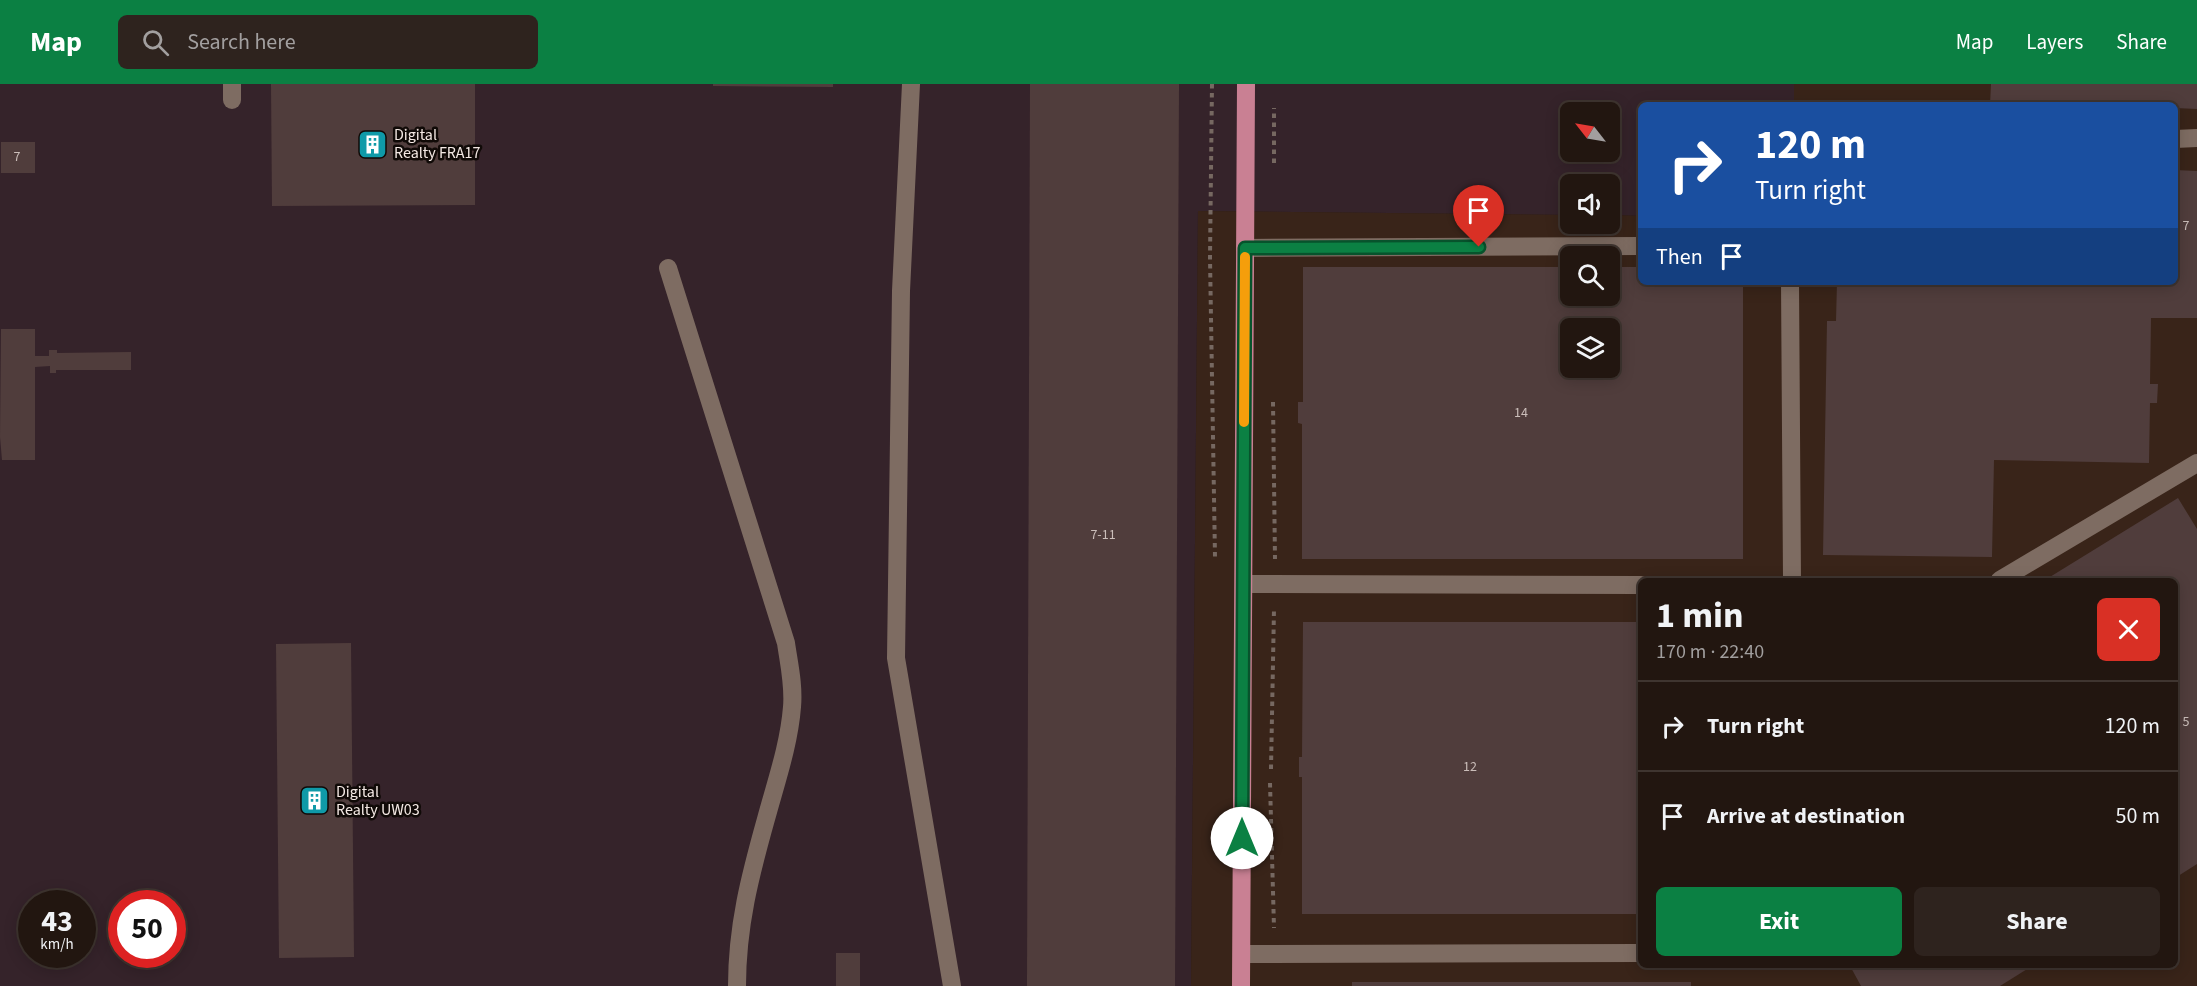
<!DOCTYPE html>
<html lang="en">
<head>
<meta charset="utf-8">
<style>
  body { margin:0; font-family:"Source Sans 3",sans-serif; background:#2e231e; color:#f1f3f6; height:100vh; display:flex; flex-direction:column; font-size:22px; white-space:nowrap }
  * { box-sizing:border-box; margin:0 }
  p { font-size:20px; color:#a29f9f }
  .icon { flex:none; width:33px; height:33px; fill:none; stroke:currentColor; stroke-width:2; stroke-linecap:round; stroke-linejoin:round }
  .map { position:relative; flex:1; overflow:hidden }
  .side { position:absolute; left:1638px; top:494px; width:540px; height:390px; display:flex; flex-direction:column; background:#221610; border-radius:9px; box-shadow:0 3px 15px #0003,0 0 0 2px #3f3530 }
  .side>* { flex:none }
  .hud { position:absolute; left:1638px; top:18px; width:540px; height:183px; border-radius:9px; box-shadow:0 3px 15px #0003,0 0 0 2px #3f3530; background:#1a4fa0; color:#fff; overflow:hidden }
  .needle { width:39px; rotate:301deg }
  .tools { position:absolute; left:1560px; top:18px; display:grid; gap:12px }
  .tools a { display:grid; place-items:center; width:60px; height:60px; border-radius:9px; background:#221610; box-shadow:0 3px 15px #0003,0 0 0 2px #3f3530; font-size:30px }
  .speed { position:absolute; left:18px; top:806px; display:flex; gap:12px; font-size:30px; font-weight:700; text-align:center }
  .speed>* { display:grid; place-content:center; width:78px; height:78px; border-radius:50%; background:#221610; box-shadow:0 3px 15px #0003,0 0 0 2px #3f3530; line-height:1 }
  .speed small { font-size:15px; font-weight:400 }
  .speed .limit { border:9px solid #d22; background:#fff; color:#111 }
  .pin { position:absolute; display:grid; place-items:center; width:51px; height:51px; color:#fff; margin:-62px -26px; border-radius:50% 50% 50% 0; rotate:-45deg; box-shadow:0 0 6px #0007 }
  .pin .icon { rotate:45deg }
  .me { position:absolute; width:66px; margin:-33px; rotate:0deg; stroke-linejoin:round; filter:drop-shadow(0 0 4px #0008) }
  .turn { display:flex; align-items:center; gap:21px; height:126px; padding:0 18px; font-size:27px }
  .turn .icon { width:78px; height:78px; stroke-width:2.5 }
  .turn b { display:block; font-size:42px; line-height:51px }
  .then { display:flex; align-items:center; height:57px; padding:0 18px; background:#0003; gap:12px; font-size:22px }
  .round { display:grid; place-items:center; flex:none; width:63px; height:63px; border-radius:9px; background:#2e231e }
  .summary { display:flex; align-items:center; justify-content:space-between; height:102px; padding:0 18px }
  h1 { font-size:36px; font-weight:700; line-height:45px }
  .action { display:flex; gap:12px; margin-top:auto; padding:12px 18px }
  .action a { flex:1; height:69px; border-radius:9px; background:#0b8043; color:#fff; font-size:24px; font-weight:700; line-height:69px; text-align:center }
  .action a+a { background:#2e231e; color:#f1f3f6 }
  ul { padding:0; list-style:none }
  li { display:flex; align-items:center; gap:18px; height:90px; padding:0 18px; border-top:2px solid #3f3530 }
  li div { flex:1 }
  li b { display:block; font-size:22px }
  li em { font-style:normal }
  header { display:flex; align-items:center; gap:36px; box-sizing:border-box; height:84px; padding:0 30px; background:#0b8043; color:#fff }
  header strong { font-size:28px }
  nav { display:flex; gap:33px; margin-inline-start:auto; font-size:21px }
  .search { width:420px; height:54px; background:#2e231e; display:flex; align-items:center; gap:15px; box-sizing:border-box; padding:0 21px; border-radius:9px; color:#a29f9f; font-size:22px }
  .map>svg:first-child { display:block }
  .commercial { fill:#35232a; fill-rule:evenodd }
  .built { fill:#392419; fill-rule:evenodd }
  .building { fill:#503d3c; fill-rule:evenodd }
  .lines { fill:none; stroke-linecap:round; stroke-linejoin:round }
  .path { stroke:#766861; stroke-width:4; stroke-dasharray:4.5 4.5; stroke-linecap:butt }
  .minor { stroke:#7e6c62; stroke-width:18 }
  .major { stroke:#c98093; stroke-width:18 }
  .route-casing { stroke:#07532c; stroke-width:15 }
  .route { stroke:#0b8043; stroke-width:10 }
  .slow { stroke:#f59e0b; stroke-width:10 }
  .labels { text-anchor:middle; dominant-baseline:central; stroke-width:5; stroke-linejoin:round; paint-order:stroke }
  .number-label { font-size:14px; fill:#cbbeba }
  .poi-label { font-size:16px; fill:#f4e9e4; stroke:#100a07; text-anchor:start }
</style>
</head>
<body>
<header>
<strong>Map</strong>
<div class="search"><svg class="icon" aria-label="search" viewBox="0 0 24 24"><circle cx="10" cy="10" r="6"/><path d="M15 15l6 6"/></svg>Search here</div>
<nav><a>Map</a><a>Layers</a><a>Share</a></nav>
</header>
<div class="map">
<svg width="2197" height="902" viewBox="0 0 2197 902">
  <rect width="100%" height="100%" fill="#2d1e16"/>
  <!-- commercial -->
  <path class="commercial" d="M0,0H1794V21H1641V132L1610,131V100H1570V131L1198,127L1191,902H0ZM1570,28H1610V68H1570ZM32,819H82V870H32ZM122,819H172V870H122Z"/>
  <!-- built -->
  <path class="built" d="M1794,0H2197V902H1191L1198,127L1570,131V140H1610V131L1641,132V198H2175V21H1794ZM1570,172H1610V212H1570ZM1570,244H1610V284H1570ZM1641,496H2175V880H1641Z"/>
  <!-- building -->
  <g class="building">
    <path d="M271,0H475V121L272,122Z"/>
    <path d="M713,0H833V3L713,2Z"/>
    <path d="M1030,0H1179L1175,902H1027Z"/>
    <path d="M1991,0H2197V25L2175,24V21H1990Z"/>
    <rect x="1" y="58" width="34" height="31"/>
    <path d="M2175,86L2197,87V234H2151L2150,300H2158L2157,319H2150L2149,379L1994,376L1992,473L1823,471L1827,237H1836L1837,198H2175Z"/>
    <path d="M1303,183H1570V212H1610V183H1641V198H1743V475H1302V340L1298,339V318H1303ZM1570,244H1610V284H1570Z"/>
    <path d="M1,245H35V272H49V266H57V269L131,268V286H56V289H50V282L35,283V376H2L0,353Z"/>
    <path d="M2178,414L2197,445V780L2175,794V496H2045Z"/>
    <path d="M1303,538H1641V830H1302V693H1299V673H1302Z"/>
    <path d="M351,559L354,873L279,874L276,560Z"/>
    <rect x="836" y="869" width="24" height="33"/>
    <path d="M1849,880H2035L2000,902H1861Z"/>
    <rect x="1352" y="898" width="339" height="4"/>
  </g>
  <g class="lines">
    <!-- path -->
    <g class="path">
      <path d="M1212,0L1210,174L1215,473"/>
      <path d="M1274,79V24"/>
      <path d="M1273,318L1275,475"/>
      <path d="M1271,685L1274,525"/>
      <path d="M1270,699L1274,844"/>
    </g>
    <!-- minor -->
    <g class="minor">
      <path d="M232,0V16"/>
      <path d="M911,0L901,207L896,574L952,902"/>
      <path d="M2175,55L2197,54"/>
      <path d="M1245,164L1641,162"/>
      <path d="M668,184L786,559C789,580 794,601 792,623C789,661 776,698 766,735C750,792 737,842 737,902"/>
      <path d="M1790,198L1792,496"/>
      <path d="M2000,496L2197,379"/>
      <path d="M1244,500L1641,501"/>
      <path d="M1242,870L1641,869"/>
    </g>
    <!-- major -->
    <path class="major" d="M1241,902L1246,0"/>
  </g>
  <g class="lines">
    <defs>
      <path id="route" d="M1242,754L1245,164L1479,163"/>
    </defs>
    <!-- route casing -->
    <use href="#route" class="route-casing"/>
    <!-- route -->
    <use href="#route" class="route"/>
    <!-- slow -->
    <path class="slow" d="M1244,338L1245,173"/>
  </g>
  <!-- icons -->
  <defs>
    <symbol id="building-square" viewBox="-11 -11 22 22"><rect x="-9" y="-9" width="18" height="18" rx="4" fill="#0f9aa8" stroke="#100a07"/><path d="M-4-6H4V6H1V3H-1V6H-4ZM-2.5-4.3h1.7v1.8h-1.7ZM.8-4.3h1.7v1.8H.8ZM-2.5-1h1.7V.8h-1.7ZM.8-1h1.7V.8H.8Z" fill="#fff"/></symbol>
  </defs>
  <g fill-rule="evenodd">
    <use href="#building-square" x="356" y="44" width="33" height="33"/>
    <use href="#building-square" x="298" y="700" width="33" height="33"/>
  </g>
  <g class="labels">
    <!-- number labels -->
    <g class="number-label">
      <text x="17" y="73">7</text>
      <text x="2186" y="142">7</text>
      <text x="1521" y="329">14</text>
      <text x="1103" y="451">7-11</text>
      <text x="2186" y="638">5</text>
      <text x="1470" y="683">12</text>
    </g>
    <!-- poi labels -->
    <g class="poi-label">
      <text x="394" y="51">Digital<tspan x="394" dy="18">Realty FRA17</tspan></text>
      <text x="336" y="708">Digital<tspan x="336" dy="18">Realty UW03</tspan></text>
    </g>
  </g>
</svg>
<div class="tools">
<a><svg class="needle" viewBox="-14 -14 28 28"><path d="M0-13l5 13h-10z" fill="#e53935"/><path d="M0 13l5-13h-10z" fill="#a29f9f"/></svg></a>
<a><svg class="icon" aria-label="sound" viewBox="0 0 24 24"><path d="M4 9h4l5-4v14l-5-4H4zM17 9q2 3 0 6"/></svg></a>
<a><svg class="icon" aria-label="search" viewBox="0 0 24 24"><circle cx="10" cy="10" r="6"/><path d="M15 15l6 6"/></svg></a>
<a><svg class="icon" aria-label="layers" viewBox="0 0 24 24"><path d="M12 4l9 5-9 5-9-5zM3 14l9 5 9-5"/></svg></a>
</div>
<div class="speed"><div>43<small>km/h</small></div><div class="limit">50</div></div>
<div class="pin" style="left:1479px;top:163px;background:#d93025"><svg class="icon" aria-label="arrive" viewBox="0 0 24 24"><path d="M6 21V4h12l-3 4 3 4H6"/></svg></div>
<svg class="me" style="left:1242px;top:754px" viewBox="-20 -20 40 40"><circle r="19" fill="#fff"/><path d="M0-13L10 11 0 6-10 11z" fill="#0b8043"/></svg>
<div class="hud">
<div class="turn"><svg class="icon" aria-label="right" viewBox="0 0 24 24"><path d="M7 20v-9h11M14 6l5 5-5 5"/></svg><div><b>120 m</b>Turn right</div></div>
<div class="then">Then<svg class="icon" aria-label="arrive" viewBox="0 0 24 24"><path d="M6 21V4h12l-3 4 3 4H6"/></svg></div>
</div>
<section class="side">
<div class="summary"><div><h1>1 min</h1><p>170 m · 22:40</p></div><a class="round" style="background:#d93025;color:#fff"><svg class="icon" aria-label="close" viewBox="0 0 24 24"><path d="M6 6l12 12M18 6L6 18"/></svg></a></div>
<ul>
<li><svg class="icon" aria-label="right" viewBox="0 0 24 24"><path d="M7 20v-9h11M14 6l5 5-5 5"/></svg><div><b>Turn right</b></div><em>120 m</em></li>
<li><svg class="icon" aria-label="arrive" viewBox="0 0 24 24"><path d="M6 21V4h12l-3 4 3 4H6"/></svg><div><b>Arrive at destination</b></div><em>50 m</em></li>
</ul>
<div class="action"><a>Exit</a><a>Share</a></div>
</section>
</div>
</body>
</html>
